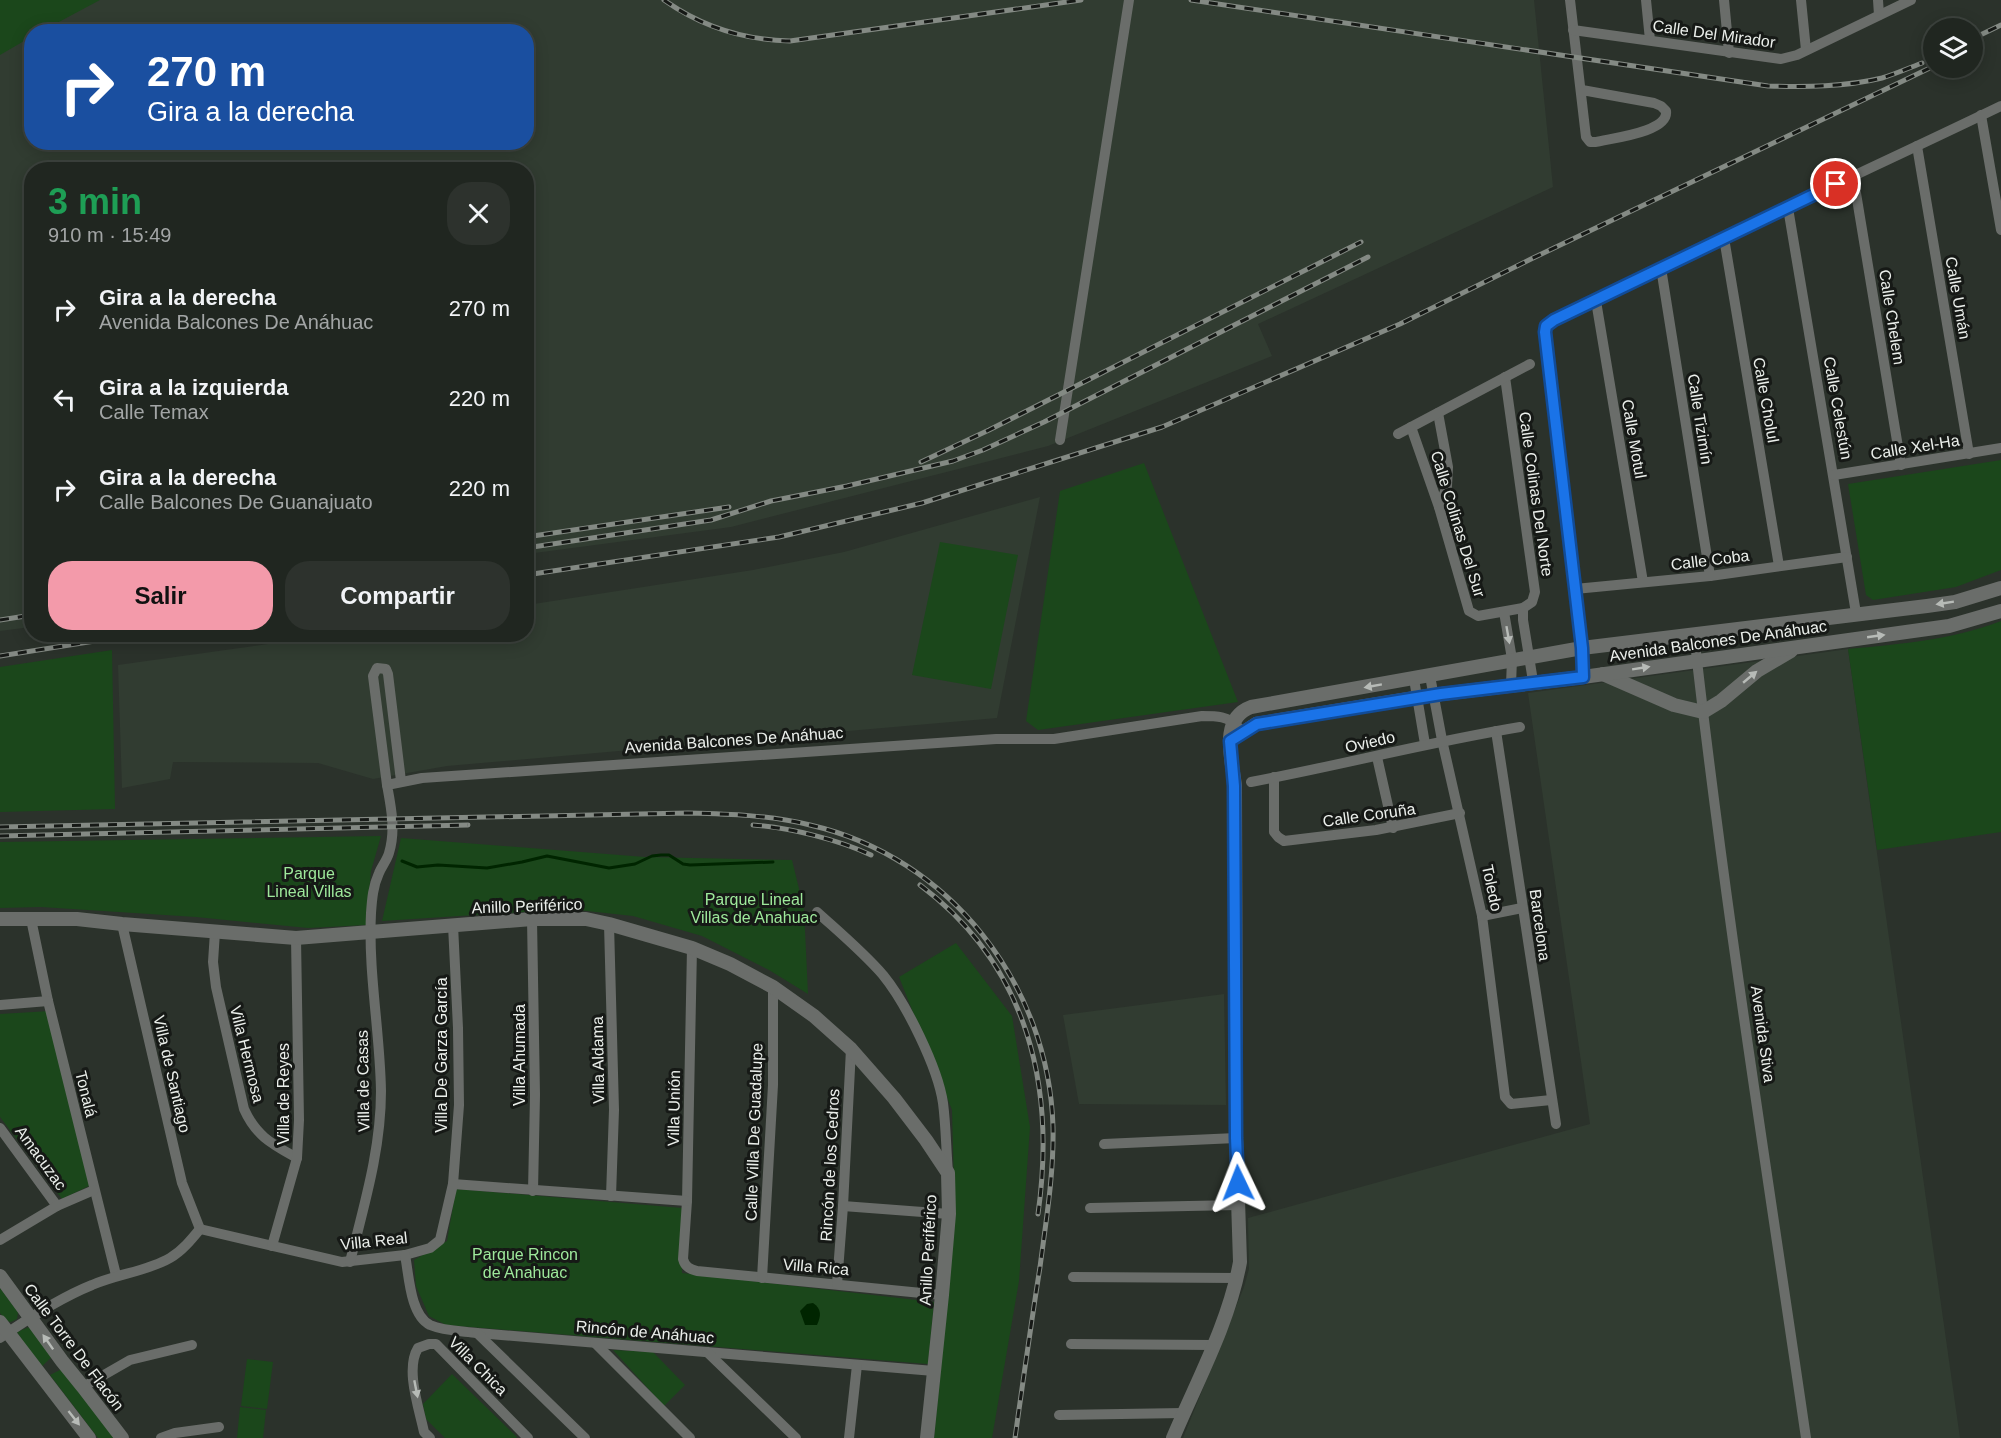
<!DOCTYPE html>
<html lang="es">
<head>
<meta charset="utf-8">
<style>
  body { margin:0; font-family:Arial,sans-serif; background:#2d322d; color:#f1f3f6; height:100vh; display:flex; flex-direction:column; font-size:22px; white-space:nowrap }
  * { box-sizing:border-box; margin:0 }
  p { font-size:20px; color:#a2a5a5 }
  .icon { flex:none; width:33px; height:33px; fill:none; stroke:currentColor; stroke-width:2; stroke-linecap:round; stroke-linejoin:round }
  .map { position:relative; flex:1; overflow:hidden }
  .drawer { position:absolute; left:24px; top:162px; width:510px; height:480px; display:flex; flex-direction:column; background:#202620; border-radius:24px; box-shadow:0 3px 15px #0003,0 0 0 2px #3d433e }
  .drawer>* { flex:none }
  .banner { position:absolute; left:24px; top:24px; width:510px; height:126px; border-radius:24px; box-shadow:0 3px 15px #0003,0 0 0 2px #3d433e; background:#1a4fa0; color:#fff; overflow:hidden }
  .buttons { position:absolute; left:1923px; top:18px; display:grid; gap:12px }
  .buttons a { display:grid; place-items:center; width:60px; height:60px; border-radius:50%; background:#202620; box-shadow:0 3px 15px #0003,0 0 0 2px #3d433e; font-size:30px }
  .pin { position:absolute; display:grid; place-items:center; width:51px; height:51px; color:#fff; margin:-26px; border:3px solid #fff; border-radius:50%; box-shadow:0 2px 6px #0007 }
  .me { position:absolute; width:66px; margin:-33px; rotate:358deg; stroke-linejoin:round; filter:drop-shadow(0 0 4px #0008) }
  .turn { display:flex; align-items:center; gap:21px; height:126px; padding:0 24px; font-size:27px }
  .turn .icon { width:78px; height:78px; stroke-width:2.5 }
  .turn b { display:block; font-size:42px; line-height:51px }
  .round { display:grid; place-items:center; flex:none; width:63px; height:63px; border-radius:24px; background:#2d322d }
  .summary { display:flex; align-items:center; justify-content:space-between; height:102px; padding:0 24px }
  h1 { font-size:36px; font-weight:700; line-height:45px; color:#1e9e55 }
  .action { display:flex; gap:12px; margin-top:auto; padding:12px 24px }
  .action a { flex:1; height:69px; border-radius:24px; background:#f39aaa; color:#111; font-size:24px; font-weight:700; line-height:69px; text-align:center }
  .action a+a { background:#2d322d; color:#f1f3f6 }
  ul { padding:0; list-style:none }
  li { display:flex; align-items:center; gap:18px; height:90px; padding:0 24px }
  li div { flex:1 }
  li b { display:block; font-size:22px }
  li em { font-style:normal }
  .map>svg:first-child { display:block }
  .built { fill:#313c31; fill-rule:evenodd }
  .green { fill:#1b471b }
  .water { fill:#002500 }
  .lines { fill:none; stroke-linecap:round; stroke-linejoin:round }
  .stream { stroke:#002500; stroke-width:3 }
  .minor { stroke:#6a6d6a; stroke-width:10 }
  .tertiary { stroke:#6a6d6a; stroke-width:14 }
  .rail-casing { stroke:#848a84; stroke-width:5 }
  .rail { stroke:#161916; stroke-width:3; stroke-dasharray:9; stroke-linecap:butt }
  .oneway { fill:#b7bbb7 }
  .route-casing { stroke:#114b97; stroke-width:15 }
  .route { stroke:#1a73e8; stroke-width:10 }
  .labels { text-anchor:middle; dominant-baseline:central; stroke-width:6; stroke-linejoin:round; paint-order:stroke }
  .street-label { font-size:16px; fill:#ebefeb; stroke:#161916 }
  .park-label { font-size:16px; fill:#9ee99b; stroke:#161916 }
</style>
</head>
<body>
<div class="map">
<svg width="2001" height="1438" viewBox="0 0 2001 1438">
  <rect width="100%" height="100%" fill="#2b322b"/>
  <!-- built -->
  <g class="built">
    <path d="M0,0H1534L1553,187L1258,324L1272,356L1048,446L731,527L527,554L526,170H32L31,627L0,631ZM32,32H526V142H32Z"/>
    <path d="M1040,497L997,718L447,766L373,779L318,763L173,762L170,779L122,788L118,665L332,635L526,634L527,605L753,570L844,552Z"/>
    <path d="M1848,649L1960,1438H1183L1244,1287L1249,1269L1248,1218L1590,1124L1528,693Z"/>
    <path d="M1224,994L1226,1105L1079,1104L1063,1015Z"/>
  </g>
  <!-- green -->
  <g class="green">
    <path d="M0,0H100L42,31L32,32L31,37L0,55Z"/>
    <path d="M2001,460V570L1956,587L1873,600L1866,595L1848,484Z"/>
    <path d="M1144,463L1238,702L1038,730L1026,721L1060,491Z"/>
    <path d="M940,542L1018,555L991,689L912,675Z"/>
    <path d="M2001,621V832L1877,850L1848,649C1901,644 1951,640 2001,621Z"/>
    <path d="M112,650L115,809L0,812V667Z"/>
    <path d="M381,836L371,871L366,925L308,928L196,917L41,907L0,908V842Z"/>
    <path d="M401,838L645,857L792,860L804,909L808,994L769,970L702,936L633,916L569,909L382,921Z"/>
    <path d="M956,943L1012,1016L1030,1127L1019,1281L992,1438H934L955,1221L952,1110L899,977Z"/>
    <path d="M50,1011L91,1185L62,1199L0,1117V1014Z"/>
    <path d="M456,1189L682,1208V1273L934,1302L928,1364L446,1325L429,1316L416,1286L414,1260L447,1241Z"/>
    <path d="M0,1288L18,1312L17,1319L11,1322L6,1321L0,1313Z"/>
    <path d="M29,1327L54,1355L40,1368L17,1332Z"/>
    <path d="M613,1350L653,1352L685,1385L664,1406Z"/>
    <path d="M247,1359L273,1362L267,1409L241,1406Z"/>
    <path d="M64,1368L117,1438H98L50,1375Z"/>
    <path d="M452,1374L517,1437L516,1438H445L426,1419L423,1404Z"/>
    <path d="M240,1407L266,1410L263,1438H237Z"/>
  </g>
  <!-- water -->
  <path class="water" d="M813,1303C822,1309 821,1316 817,1325H805L800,1311L807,1304Z"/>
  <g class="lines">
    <!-- stream -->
    <path class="stream" d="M402,861L417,867L438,865L487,868L522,862L547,856L609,868L635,864L652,856L661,855H669L683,864L690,865L773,862"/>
    <!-- minor -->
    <g class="minor">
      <path d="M1570,0L1586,137L1590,142H1596C1612,138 1669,132 1666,111L1661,106L1654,103L1582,90"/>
      <path d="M1646,0L1650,40"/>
      <path d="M1724,0L1729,53"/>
      <path d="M1801,0L1806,50"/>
      <path d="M1878,0L1879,15"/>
      <path d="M1573,30L1781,59L1797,55L1911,0"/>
      <path d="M1981,115L2001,230"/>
      <path d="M1917,146L1969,454"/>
      <path d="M1853,175L1901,465"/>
      <path d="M1788,208L1856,613"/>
      <path d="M1724,238L1779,566"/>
      <path d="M1661,268L1710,576"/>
      <path d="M1596,301L1643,582"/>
      <path d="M1438,413L1448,467L1447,486L1439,507"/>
      <path d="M1411,427L1439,507L1469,611L1478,616L1523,608L1532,602L1535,592L1505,377"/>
      <path d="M1398,434L1530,364"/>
      <path d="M1060,440L1129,0"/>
      <path d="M1834,475L2001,448"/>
      <path d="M1575,589L1710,576L1847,557"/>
      <path d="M1523,608V620L1533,681"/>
      <path d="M1504,612L1512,659L1511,685"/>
      <path d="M1694,634C1724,903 1767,1170 1806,1438"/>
      <path d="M1430,676L1442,740L1482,916L1505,1097L1511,1104L1551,1100"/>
      <path d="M1583,677L1582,648L1546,326C1555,315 1606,295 1622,287C1747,224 1875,167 2001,106"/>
      <path d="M1414,679L1425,744"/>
      <path d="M1496,731L1556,1124"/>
      <path d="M1377,757L1393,828"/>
      <path d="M1274,777V832L1278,837L1284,841L1376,830L1460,813"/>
      <path d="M1251,782C1341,765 1429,742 1520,727"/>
      <path d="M387,785L373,676L377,668L386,669L388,674L401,781"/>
      <path d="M817,912C839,932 863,952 883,975C906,1003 938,1068 943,1103C946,1126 946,1149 948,1172"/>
      <path d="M1482,916L1522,908"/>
      <path d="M31,919L48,1001L116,1275"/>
      <path d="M532,919L535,1095L533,1191"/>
      <path d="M122,924L182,1183L200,1229"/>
      <path d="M609,924L614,1110L611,1196"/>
      <path d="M215,932L213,962L216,987L244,1109C256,1136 272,1144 297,1158"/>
      <path d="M692,948L687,1201L683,1259C685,1267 690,1269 697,1271L942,1295"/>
      <path d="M0,1005L48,1001"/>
      <path d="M0,1128L57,1206"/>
      <path d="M1104,1144L1236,1138"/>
      <path d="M453,1184L687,1201"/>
      <path d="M843,1206L949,1214"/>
      <path d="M1090,1208L1238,1205"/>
      <path d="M200,1229L342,1262L405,1255L430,1248L440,1240L453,1184L459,1105L458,1028L453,925"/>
      <path d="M0,1240L57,1206L94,1190"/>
      <path d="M272,1246L297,1158L299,1120L296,938"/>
      <path d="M405,1255C409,1275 410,1315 430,1325C444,1331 462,1331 477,1333L934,1371"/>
      <path d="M350,1262C364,1205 381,1150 381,1091C380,1032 368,972 371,913C372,899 373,886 379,873C382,866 387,860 389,853C396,830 391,807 387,785L422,778L996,739H1054L1202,716C1216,716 1229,716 1238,727"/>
      <path d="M1073,1277L1237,1278"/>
      <path d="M762,1278L773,1085V987"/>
      <path d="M837,1284L843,1206L851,1049"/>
      <path d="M477,1333L585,1438"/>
      <path d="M0,1338C26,1320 62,1297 92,1285C117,1274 148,1271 170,1258C182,1251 191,1240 200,1229"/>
      <path d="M595,1343L690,1438"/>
      <path d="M1071,1344L1213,1345"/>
      <path d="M707,1352L796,1438"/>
      <path d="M83,1387L130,1360L192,1345"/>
      <path d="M1059,1415L1183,1413"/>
      <path d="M161,1438L175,1433L219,1427"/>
      <path d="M430,1438L424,1432C419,1408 405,1369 418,1348L429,1344H436L528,1438"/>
      <path d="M849,1438L857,1365"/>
    </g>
    <!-- tertiary -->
    <g class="tertiary">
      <path d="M1603,674L1674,705L1703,712L1721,701L1757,671L1791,651"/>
      <path d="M1230,741L1256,724L1433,695L1583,677L1949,626L2001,611"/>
      <path d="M0,919H77L122,924L296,938L532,919H586L609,924L692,948L730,964L773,987L814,1016L851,1049L894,1098L926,1140L948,1173L949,1214L942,1295L927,1438"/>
      <path d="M0,1276L62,1361L83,1387L122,1438"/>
      <path d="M0,1322L89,1438"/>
      <path d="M1173,1438C1197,1381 1229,1323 1240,1262L1236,1138L1235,786C1232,759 1219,719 1251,707L1582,648L1927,606L1955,602L2001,588"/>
    </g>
    <defs>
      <g id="rail">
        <path d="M664,0C702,27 743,40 790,41L1081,0"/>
        <path d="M1191,0L1768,86C1806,87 1845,87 1882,78C1895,74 1909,68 1922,63"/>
        <path d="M1972,39L2001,25"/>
        <path d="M921,462L989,430L1361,242"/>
        <path d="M526,537L729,507"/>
        <path d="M526,548L711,520L771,501L847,486L953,461L983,450L1044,422L1368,257"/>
        <path d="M526,575L779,537L922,503L1162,427L1400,324L1531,259L1934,66"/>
        <path d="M0,620L32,615"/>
        <path d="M0,656L139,634"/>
        <path d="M753,825C790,828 837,839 871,855"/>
        <path d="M0,827L688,813C729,814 770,815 810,825C950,857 1049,985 1053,1127C1054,1174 1046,1221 1040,1267C1031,1324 1023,1381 1015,1438"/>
        <path d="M0,836L468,825"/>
        <path d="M920,885C1028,966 1056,1086 1038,1214"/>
      </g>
    </defs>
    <!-- rail casing -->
    <use href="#rail" class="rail-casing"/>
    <!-- rail -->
    <use href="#rail" class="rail"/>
  </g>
  <!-- one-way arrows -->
  <defs><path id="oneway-solid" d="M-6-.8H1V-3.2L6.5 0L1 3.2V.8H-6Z" transform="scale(1.5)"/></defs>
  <g class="oneway">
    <use href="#oneway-solid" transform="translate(1945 603) rotate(171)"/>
    <use href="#oneway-solid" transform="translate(1508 635) rotate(80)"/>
    <use href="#oneway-solid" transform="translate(1876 636) rotate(-8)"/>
    <use href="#oneway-solid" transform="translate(1641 668) rotate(-9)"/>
    <use href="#oneway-solid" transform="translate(1750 677) rotate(-40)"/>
    <use href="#oneway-solid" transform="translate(1373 686) rotate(170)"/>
    <use href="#oneway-solid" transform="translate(48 1342) rotate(-125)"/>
    <use href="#oneway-solid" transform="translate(416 1389) rotate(79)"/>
    <use href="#oneway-solid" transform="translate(74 1418) rotate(52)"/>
  </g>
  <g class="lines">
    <defs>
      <path id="route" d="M1238,1183L1236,1138L1234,786L1230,741L1257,724L1441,694L1583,677L1582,648L1545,332L1546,326L1554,320L1836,184"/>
    </defs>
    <!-- route casing -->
    <use href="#route" class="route-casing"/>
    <!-- route -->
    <use href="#route" class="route"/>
  </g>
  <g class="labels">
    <!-- street labels -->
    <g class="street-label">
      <text transform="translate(1714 34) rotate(8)">Calle Del Mirador</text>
      <text transform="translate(1958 298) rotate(80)">Calle Umán</text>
      <text transform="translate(1892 317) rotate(81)">Calle Chelem</text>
      <text transform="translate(1766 400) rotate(80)">Calle Cholul</text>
      <text transform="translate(1838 408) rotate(80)">Calle Celestún</text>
      <text transform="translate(1700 419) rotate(81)">Calle Tizimín</text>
      <text transform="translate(1634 439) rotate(80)">Calle Motul</text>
      <text transform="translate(1915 447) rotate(-9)">Calle Xel-Ha</text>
      <text transform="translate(1536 494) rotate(82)">Calle Colinas Del Norte</text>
      <text transform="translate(1458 524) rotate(73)">Calle Colinas Del Sur</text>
      <text transform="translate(1710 560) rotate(-7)">Calle Coba</text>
      <text transform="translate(1718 641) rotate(-8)">Avenida Balcones De Anáhuac</text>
      <text transform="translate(734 740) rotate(-4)">Avenida Balcones De Anáhuac</text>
      <text transform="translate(1370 742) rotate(-13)">Oviedo</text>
      <text transform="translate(1369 815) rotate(-8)">Calle Coruña</text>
      <text transform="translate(1492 888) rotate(78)">Toledo</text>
      <text transform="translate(527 906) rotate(-2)">Anillo Periférico</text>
      <text transform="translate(1540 925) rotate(82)">Barcelona</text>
      <text transform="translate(1763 1034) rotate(82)">Avenida Stiva</text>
      <text transform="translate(247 1054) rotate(76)">Villa Hermosa</text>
      <text transform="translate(441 1055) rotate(-90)">Villa De Garza García</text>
      <text transform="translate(519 1055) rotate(-90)">Villa Ahumada</text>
      <text transform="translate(598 1060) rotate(-91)">Villa Aldama</text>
      <text transform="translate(172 1074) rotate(77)">Villa de Santiago</text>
      <text transform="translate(363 1081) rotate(-91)">Villa de Casas</text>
      <text transform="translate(86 1094) rotate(76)">Tonalá</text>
      <text transform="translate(283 1094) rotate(-90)">Villa de Reyes</text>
      <text transform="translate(674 1108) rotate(-89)">Villa Unión</text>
      <text transform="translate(754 1132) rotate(-88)">Calle Villa De Guadalupe</text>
      <text transform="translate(41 1158) rotate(54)">Amacuzac</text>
      <text transform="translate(830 1165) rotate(-87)">Rincón de los Cedros</text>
      <text transform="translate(374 1241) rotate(-6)">Villa Real</text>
      <text transform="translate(928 1250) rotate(-87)">Anillo Periférico</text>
      <text transform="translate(816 1267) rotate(5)">Villa Rica</text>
      <text transform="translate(645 1332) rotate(5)">Rincón de Anáhuac</text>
      <text transform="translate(74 1347) rotate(53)">Calle Torre De Flacón</text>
      <text transform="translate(478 1366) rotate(45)">Villa Chica</text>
    </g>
    <!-- park labels -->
    <g class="park-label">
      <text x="309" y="873">Parque<tspan x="309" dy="18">Lineal Villas</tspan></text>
      <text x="754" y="899">Parque Lineal<tspan x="754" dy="18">Villas de Anahuac</tspan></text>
      <text x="525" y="1254">Parque Rincon<tspan x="525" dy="18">de Anahuac</tspan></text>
    </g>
  </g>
</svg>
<div class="buttons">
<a><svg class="icon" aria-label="layers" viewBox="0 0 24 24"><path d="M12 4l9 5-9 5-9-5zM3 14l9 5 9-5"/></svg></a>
</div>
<div class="pin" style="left:1836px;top:184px;background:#d93025"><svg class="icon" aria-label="arrive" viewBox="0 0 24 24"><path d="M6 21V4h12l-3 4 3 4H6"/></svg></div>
<svg class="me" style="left:1238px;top:1183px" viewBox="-20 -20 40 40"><path d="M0-17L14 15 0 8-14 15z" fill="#1a73e8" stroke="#fff" stroke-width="4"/></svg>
<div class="banner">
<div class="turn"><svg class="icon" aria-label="right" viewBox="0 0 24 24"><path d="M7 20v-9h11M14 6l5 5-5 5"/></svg><div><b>270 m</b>Gira a la derecha</div></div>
</div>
<section class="drawer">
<div class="summary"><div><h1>3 min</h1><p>910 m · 15:49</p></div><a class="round"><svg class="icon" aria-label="close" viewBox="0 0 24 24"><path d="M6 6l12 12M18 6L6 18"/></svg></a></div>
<ul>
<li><svg class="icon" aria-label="right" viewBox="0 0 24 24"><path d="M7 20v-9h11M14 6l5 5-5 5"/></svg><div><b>Gira a la derecha</b><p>Avenida Balcones De Anáhuac</p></div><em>270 m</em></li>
<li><svg class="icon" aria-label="left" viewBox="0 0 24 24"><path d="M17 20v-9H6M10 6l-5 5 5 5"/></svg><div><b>Gira a la izquierda</b><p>Calle Temax</p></div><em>220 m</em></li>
<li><svg class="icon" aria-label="right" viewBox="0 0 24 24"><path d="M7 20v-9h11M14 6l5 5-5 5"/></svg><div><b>Gira a la derecha</b><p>Calle Balcones De Guanajuato</p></div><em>220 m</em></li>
</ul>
<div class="action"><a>Salir</a><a>Compartir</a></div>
</section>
</div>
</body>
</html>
